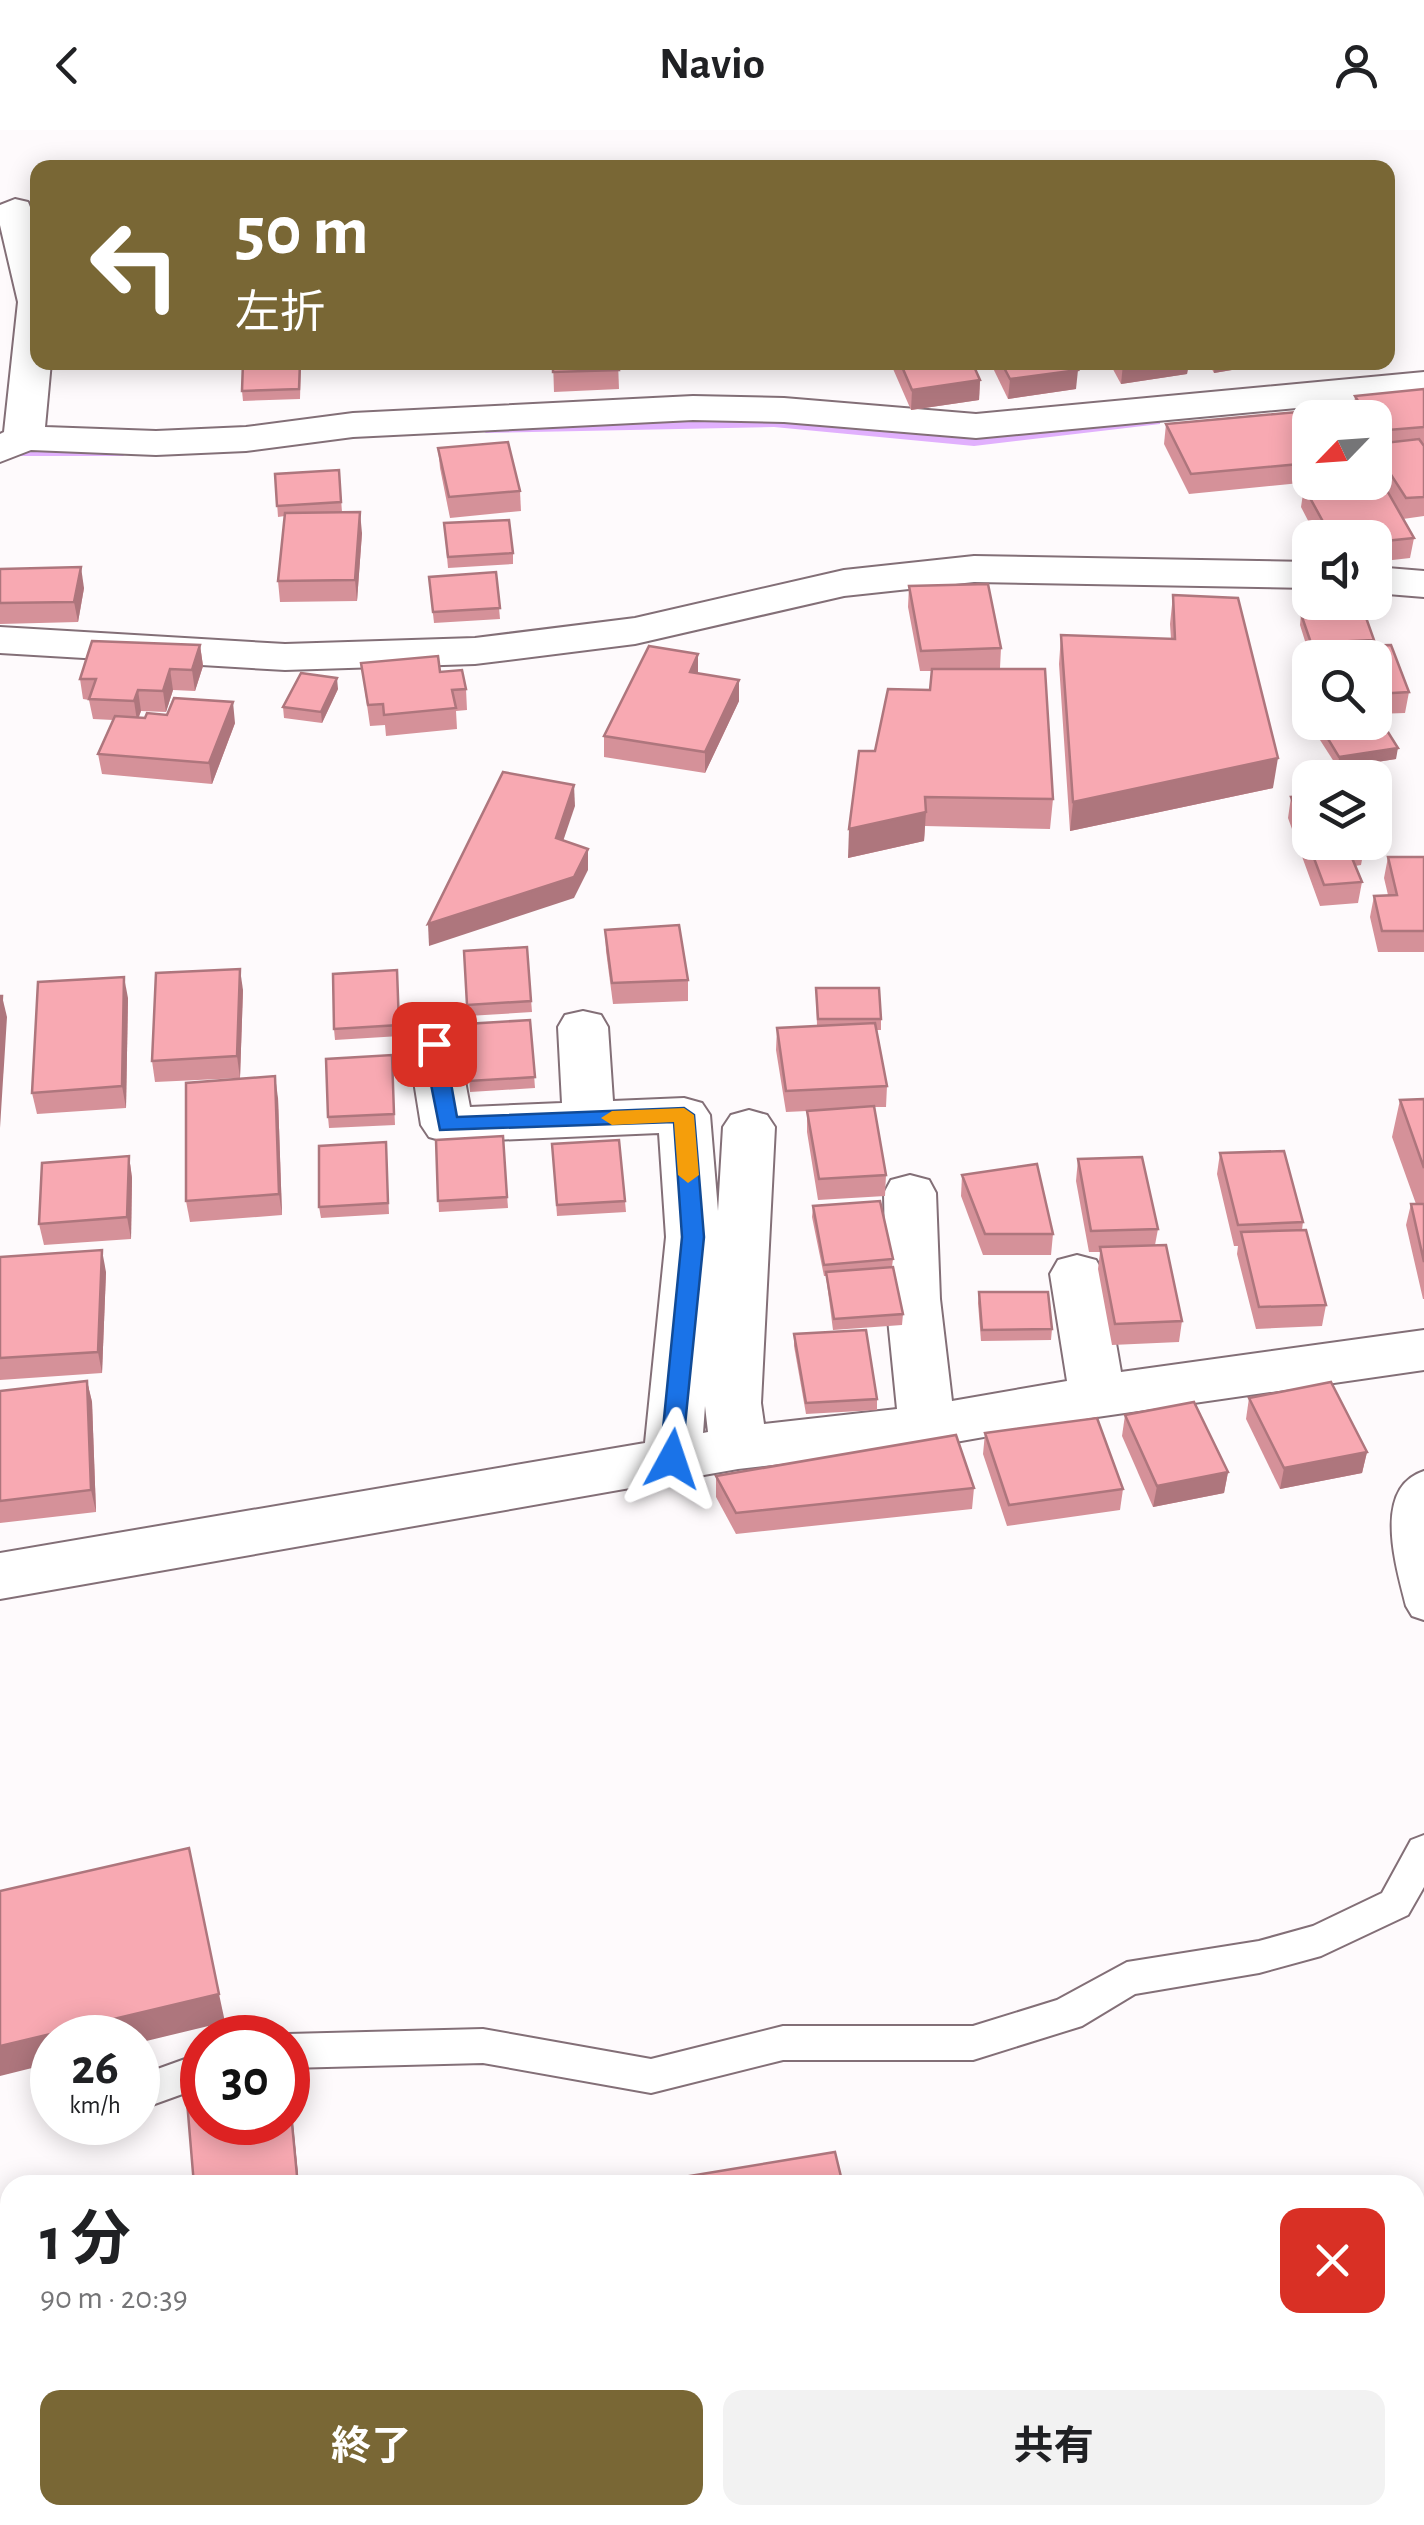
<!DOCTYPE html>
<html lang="ja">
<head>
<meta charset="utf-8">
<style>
  body { margin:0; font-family:"Alegreya Sans","Noto Sans JP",sans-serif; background:#f2f2f2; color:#202124; height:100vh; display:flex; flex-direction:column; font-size:38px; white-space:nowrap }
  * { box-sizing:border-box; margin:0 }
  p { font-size:32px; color:#757577 }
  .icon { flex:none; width:55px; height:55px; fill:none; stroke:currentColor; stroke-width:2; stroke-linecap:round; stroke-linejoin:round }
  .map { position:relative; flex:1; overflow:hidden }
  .drawer { position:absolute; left:0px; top:2045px; width:1425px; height:350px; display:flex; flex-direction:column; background:#fff; border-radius:30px 30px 0 0; box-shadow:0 5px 25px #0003 }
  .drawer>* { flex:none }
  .banner { position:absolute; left:30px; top:30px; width:1365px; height:210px; border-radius:20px; box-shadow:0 5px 25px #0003; background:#796735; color:#fff; overflow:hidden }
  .needle { width:65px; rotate:245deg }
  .buttons { position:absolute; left:1292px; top:270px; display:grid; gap:20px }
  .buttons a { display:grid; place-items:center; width:100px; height:100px; border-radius:20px; background:#fff; box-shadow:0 5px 25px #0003; font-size:50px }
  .speed { position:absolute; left:30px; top:1885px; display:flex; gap:20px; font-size:50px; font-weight:700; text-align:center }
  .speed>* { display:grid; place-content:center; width:130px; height:130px; border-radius:50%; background:#fff; box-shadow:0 5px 25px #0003; line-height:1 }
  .speed small { font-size:25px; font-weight:400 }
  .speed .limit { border:15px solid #d22; background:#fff; color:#111 }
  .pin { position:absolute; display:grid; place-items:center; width:85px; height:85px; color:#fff; margin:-42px; border-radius:20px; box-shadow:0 5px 15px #0006 }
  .me { position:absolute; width:110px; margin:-55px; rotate:5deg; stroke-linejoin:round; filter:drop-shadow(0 0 8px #0008) }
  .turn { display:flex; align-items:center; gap:35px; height:210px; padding:0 40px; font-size:45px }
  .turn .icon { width:130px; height:130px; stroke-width:2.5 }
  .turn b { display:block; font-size:70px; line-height:85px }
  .round { display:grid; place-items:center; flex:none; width:105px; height:105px; border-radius:20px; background:#f2f2f2 }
  .overview { display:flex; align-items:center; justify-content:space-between; height:170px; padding:0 40px }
  h1 { font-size:60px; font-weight:700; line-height:75px }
  .cta { display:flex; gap:20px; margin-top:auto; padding:20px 40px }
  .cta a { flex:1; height:115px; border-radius:20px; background:#796735; color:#fff; font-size:40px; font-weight:700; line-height:115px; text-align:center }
  .cta a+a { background:#f2f2f2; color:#202124 }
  header { display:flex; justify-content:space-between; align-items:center; height:130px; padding:0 40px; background:#fff; font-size:45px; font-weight:700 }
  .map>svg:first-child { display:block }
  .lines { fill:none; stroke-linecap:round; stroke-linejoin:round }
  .stream { fill:#e1b0fd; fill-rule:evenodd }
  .lane-casing { stroke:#836f77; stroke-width:4 }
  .street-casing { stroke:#836f77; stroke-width:4 }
  .lane { fill:#fff; fill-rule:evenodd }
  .street { fill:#fff; fill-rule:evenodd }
  .wall { fill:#d59199 }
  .shaded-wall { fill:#ae767d }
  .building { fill:#f8a9b2; stroke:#ae767d; stroke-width:2.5 }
  .route { fill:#1a73e8; stroke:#114b97; stroke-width:2.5 }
  .slow { fill:#f59e0b }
</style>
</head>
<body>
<header><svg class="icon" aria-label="back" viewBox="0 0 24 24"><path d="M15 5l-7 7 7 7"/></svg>Navio<svg class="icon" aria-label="person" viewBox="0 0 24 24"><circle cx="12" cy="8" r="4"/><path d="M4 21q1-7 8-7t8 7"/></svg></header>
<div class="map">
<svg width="1424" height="2395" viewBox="0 0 1424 2395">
  <rect width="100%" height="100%" fill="#fefafc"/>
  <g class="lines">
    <!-- stream -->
    <g class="stream">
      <path d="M1155,287L1160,288V294L974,316L774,297L486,303L479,299L486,295L774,289L974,308Z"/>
      <path d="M0,318H123L130,322L123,326H0Z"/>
    </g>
    <defs>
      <g id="lane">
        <path d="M1424,1341V1490L1412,1486L1406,1476C1397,1439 1371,1358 1424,1341Z"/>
        <path d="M1424,1705V1757L1408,1785L1321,1826L1259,1843L1135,1864L1082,1896L973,1930H783L651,1963L483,1933L288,1938V1908H278L288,1904L483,1899L651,1929L783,1896H973L1057,1870L1127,1832L1259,1811L1313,1796L1382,1763L1411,1710Z"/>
        <path d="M202,1923V1957L138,1980V1946Z"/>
      </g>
      <g id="street">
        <path d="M15,69L28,72L38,97V232H51L45,297L156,301L246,297L353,283L693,266L784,268L976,284L1424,242V266L976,308L784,292L693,290L353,307L246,321L156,325L31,320L0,332V304L4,302L18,172L0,95V75Z"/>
        <path d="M974,426L1310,432V458L974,452L844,466L635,514L475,534L285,540L0,523V497L285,514L475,508L635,488L844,440Z"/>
        <path d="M1375,437L1424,441V467L1375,463Z"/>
        <path d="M583,881L601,885L608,897L613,971L684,968L702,973L710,985L718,1081L723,997L731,985L749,980L767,985L775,997L761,1273L764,1294L897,1279L886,1169L884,1063L891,1050L910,1045L929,1050L936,1063L940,1169L952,1271L1067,1251L1050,1144L1058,1130L1077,1125L1096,1130L1104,1144L1121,1242L1424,1200V1240L1097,1287L927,1317L738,1339L0,1469V1423L645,1313L666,1107L659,1003L447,1012L429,1007L421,995L408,914L415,902L433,897L451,902L458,914L470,977L562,973L558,897L565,885ZM705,1276L708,1302L703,1303Z"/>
      </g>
    </defs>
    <!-- lane casing -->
    <use href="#lane" class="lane-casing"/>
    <!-- street casing -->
    <use href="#street" class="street-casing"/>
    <!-- lane -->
    <use href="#lane" class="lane"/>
    <!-- street -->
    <use href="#street" class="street"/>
  </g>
  <!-- wall -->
  <g class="wall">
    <path d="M301,232L300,269L243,271L242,261Z"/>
    <path d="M553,232H618L619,259L554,262Z"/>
    <path d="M890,232H972L980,250L979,270L911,280Z"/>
    <path d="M990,232H1074L1076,259L1008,269Z"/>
    <path d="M1109,232H1189L1187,244L1121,254Z"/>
    <path d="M1208,232H1280L1214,243Z"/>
    <path d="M1424,259V386L1403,389L1414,408L1410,428L1375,432V408H1317L1301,377L1304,357L1378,350L1375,346V288H1353L1355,266Z"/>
    <path d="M1310,288V352L1189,364L1164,314L1166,294Z"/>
    <path d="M438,318L520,361L521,381L450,388L440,338Z"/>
    <path d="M339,340L342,382L362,403L357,471L280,472L278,451L285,386L278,387L275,344Z"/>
    <path d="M444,393L513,423V434L448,438Z"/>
    <path d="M0,439L84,458L78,492L0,494Z"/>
    <path d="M496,442L500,489L434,493L429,447Z"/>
    <path d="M909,456L1001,518L1000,538L1053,669L1050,699L925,696L924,711L848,728L875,621L930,560L932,541H920L908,477Z"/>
    <path d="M1173,465L1273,658L1070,701L1059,534L1061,505L1171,509L1170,494Z"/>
    <path d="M1301,484L1374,510L1373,515L1409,562L1405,583L1375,584V528H1344L1345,523L1353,522L1309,524L1300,495Z"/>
    <path d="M200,515L203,536L195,561L173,560L166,582L141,581L139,587L235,593L212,654L102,644L98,624L113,590L93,589L89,570L83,569L80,549Z"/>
    <path d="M698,524V543L739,550V571L705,643L604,627V606Z"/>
    <path d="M361,533L440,542L466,559L467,580L456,581L457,599L386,606L385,595L370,596Z"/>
    <path d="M338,559L322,593L284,588L283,577Z"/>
    <path d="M1322,599L1396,629L1338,638L1320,610Z"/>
    <path d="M1291,667L1365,714L1361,735L1355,736L1362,752L1358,773L1320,776L1288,688Z"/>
    <path d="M1388,727H1424V822H1378L1370,787L1374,766L1388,765L1384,748Z"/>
    <path d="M605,800L688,850V871L613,874L606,821Z"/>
    <path d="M527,817L532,882L468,886L464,821Z"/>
    <path d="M397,840L400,906L335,910L334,899Z"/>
    <path d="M816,858L881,889V900H877L887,956L886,977H874L886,1045L885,1066L818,1070L807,1002V981L786,982L776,920L777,898L817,896Z"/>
    <path d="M243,860L240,948L155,952L152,931Z"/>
    <path d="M128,868L126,978L37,984L32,963Z"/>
    <path d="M530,890L535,958L470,962L466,894Z"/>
    <path d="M392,925L395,995L329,998L328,987Z"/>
    <path d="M278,968L282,1085L190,1092L186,1071Z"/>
    <path d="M1424,969V1169H1423L1406,1095L1411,1074H1416L1392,1007L1400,970Z"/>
    <path d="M503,1006L508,1078L439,1082L436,1010Z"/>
    <path d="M386,1012L389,1084L321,1088L319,1077Z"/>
    <path d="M552,1014L625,1071L626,1082L557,1086Z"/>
    <path d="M1220,1023L1303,1092L1302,1100L1326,1175L1322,1196L1256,1199L1237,1124L1238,1116H1234L1217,1044Z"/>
    <path d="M129,1026L132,1048L131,1109L44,1115L39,1094Z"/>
    <path d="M1078,1029L1158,1099L1155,1115L1182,1191L1179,1212L1112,1215L1098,1139L1100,1122H1089L1076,1051Z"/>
    <path d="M962,1045L1053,1104L1051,1125H983L961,1066Z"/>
    <path d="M813,1076L893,1129L892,1137L903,1184L902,1195L833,1200L826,1146H824L812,1087Z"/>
    <path d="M0,1127L106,1142L102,1243L0,1250Z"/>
    <path d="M979,1162L1052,1199L1051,1210L981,1211L978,1173Z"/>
    <path d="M794,1204L877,1269V1280L806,1284L794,1216Z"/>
    <path d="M87,1251L92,1272L96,1382L0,1393V1261Z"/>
    <path d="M1249,1268L1367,1322L1362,1343L1280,1359L1246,1289Z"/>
    <path d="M1125,1285L1228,1342L1224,1363L1153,1377L1122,1306Z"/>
    <path d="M985,1303L1123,1359L1120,1380L1007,1396L983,1324Z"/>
    <path d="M716,1346L974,1358L972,1379L736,1404L716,1367Z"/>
    <path d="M288,1948L299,2055H194Z"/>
    <path d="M609,2385H906L850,2395H610Z"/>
  </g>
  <!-- shaded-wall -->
  <g class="shaded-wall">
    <path d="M1136,232H1189L1187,244L1121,254L1123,234Z"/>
    <path d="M1215,232H1280L1214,243Z"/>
    <path d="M1078,240L1076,259L1008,269L1010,249Z"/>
    <path d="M980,250L979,270L911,280L912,260Z"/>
    <path d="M360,382L362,403L357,471L355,450Z"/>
    <path d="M81,437L84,458L78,492L74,472Z"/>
    <path d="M200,515L203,536L195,561L192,540Z"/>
    <path d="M698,524V545L690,542Z"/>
    <path d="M170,539L173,560L166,582L163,561Z"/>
    <path d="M337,548L338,559L322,593L321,582Z"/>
    <path d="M739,550V571L705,643V622Z"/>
    <path d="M138,560L141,581L137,591L134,571Z"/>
    <path d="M233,572L235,593L212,654L209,633Z"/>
    <path d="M1398,618L1396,629L1338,638L1339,627Z"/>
    <path d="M1278,628L1273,658L1070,701L1073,672Z"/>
    <path d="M574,655L575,676L557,729L556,708Z"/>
    <path d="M926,682L924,711L848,728L849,699Z"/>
    <path d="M588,719V740L574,768L429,816L428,794Z"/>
    <path d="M240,839L243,860L240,948L237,926Z"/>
    <path d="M124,847L128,868L126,978L122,956Z"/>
    <path d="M2,866L7,887L0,998V903Z"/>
    <path d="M275,946L278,968L282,1085L279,1064Z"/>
    <path d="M129,1026L132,1048L131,1109L127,1087Z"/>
    <path d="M102,1120L106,1142L102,1243L98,1222Z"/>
    <path d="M87,1251L92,1272L96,1382L91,1360Z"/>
    <path d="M1367,1322L1362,1343L1280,1359L1284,1338Z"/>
    <path d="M1228,1342L1224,1363L1153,1377L1157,1356Z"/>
    <path d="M219,1864L225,1892L138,1913V1908H52V1933L0,1946V1916Z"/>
    <path d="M288,1948L290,1963L299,2055L297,2046Z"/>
  </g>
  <!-- building -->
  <g class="building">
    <path d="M243,232H300L299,259L242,261Z"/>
    <path d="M553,232H618L619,240L553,242Z"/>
    <path d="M900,232H972L980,250L912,260Z"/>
    <path d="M1001,232H1074L1078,240L1010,249Z"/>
    <path d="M1424,259V297L1376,301L1375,288H1368L1355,266Z"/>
    <path d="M1319,280L1324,288H1310V333L1191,344L1166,294Z"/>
    <path d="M1419,309L1424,316V367L1406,368L1375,320V314Z"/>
    <path d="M508,312L520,361L449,367L438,318Z"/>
    <path d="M339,340L341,372L277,376L275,344Z"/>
    <path d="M1381,350L1414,408L1375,412V408H1332L1304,357L1353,352H1375V351Z"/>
    <path d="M360,382L355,450L278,451L285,383Z"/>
    <path d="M509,390L513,423L448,427L444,393Z"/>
    <path d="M81,437L74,472L0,473V439Z"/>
    <path d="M496,442L500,478L433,482L429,447Z"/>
    <path d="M988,454L1001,518L921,521L909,456Z"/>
    <path d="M1173,465L1238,468L1278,628L1073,672L1061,505L1175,509Z"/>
    <path d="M1364,482L1374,510L1311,513L1301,484Z"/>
    <path d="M92,511L200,515L192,540L170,539L163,561L138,560L134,571L89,569L96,549H80Z"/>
    <path d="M1391,515L1409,562L1375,564V528H1346L1345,523L1357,522L1354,516Z"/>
    <path d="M649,516L698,524L690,542L739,550L705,622L604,606Z"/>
    <path d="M438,526L440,542L462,540L466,559L452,560L456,578L384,585L383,574L368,575L361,533Z"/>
    <path d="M932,539H1045L1053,669L925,667L926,682L849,699L859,621H875L888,559L930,560Z"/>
    <path d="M301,543L337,548L321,582L283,577Z"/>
    <path d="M174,568L233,572L209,633L98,624L115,586L145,588L147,583L167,585Z"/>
    <path d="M1375,591H1381L1398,618L1339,627L1322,599Z"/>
    <path d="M503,642L574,655L556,708L588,719L574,747L428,794Z"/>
    <path d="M1310,666V712H1364L1365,714L1347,716L1362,752L1324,755L1291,667Z"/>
    <path d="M1388,727H1424V801H1382L1374,766L1397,765Z"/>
    <path d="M679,795L688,850L612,853L605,800Z"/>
    <path d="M527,817L531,871L467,875L464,821Z"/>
    <path d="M240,839L237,926L152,931L156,843Z"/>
    <path d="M397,840L399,895L334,899L333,844Z"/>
    <path d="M124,847L122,956L32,963L38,852Z"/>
    <path d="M816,858H879L881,889H818Z"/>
    <path d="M0,866H2L0,903Z"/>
    <path d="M530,890L535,947L469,951L466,894Z"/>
    <path d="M875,893L887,956L786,961L777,898Z"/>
    <path d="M392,925L394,984L328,987L326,929Z"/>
    <path d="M275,946L279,1064L186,1071V953Z"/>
    <path d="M1424,969V1038L1400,970Z"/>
    <path d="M874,976L886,1045L819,1049L807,981Z"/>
    <path d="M503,1006L507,1067L438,1071L436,1010Z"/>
    <path d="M619,1010L625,1071L557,1075L552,1014Z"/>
    <path d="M386,1012L388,1073L319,1077V1016Z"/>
    <path d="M1284,1021L1303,1092L1238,1095L1220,1023Z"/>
    <path d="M129,1026L127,1087L39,1094L42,1033Z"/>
    <path d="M1142,1027L1158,1099L1091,1101L1078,1029Z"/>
    <path d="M1037,1034L1053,1104H985L962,1045Z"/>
    <path d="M880,1071L893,1129L824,1135L813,1076Z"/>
    <path d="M1411,1074H1424V1132Z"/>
    <path d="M1306,1100L1326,1175L1259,1177L1241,1102Z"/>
    <path d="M1166,1115L1182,1191L1115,1194L1100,1117Z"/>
    <path d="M102,1120L98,1222L0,1228V1127Z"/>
    <path d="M893,1137L903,1184L834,1189L826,1142Z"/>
    <path d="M979,1162H1048L1052,1199L982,1200Z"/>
    <path d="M866,1200L877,1269L806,1273L794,1204Z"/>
    <path d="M87,1251L91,1360L0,1371V1261Z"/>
    <path d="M1331,1252L1367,1322L1284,1338L1249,1268Z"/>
    <path d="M1194,1272L1228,1342L1157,1356L1125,1285Z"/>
    <path d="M1097,1288L1123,1359L1009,1375L985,1303Z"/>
    <path d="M956,1305L974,1358L736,1383L716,1346Z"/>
    <path d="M189,1718L219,1864L0,1916V1761Z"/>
    <path d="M288,1951L297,2046L242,2055H194L186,1959L202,1957V1992H288Z"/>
    <path d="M835,2022L843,2055H635Z"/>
    <path d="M6,2203L10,2244V2385H23V2387L29,2385H339L340,2395H0V2204Z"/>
    <path d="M612,2385H768L713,2395H613Z"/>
  </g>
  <!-- route -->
  <path class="route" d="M434,907L444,914L457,987L684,978L694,985L704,1107L681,1335L672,1338L660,1329L682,1107L674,992L440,1000L423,914Z"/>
  <!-- slow -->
  <path class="slow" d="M684,978L694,985L699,1045L688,1053L678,1045L674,992L612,995L601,988L612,981Z"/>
</svg>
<div class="buttons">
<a><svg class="needle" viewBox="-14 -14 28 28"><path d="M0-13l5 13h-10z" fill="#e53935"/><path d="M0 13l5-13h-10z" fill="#757577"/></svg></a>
<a><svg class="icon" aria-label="sound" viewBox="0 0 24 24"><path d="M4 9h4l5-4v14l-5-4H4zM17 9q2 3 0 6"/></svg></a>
<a><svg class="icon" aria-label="search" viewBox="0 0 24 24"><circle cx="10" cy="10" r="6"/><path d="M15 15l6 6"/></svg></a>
<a><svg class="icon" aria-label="layers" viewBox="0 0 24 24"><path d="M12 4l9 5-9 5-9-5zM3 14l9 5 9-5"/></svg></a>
</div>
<div class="speed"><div>26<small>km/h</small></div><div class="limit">30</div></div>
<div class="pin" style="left:434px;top:914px;background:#d93025"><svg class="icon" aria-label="arrive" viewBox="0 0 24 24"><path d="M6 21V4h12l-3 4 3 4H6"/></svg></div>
<svg class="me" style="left:672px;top:1329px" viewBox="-20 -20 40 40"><path d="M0-17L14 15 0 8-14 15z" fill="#1a73e8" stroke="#fff" stroke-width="4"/></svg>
<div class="banner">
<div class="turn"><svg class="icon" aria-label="left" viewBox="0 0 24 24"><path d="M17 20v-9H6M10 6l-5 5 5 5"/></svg><div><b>50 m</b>左折</div></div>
</div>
<section class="drawer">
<div class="overview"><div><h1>1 分</h1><p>90 m · 20:39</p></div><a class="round" style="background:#d93025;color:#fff"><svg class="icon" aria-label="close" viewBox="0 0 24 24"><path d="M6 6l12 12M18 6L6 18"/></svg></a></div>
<div class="cta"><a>終了</a><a>共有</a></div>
</section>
</div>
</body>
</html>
